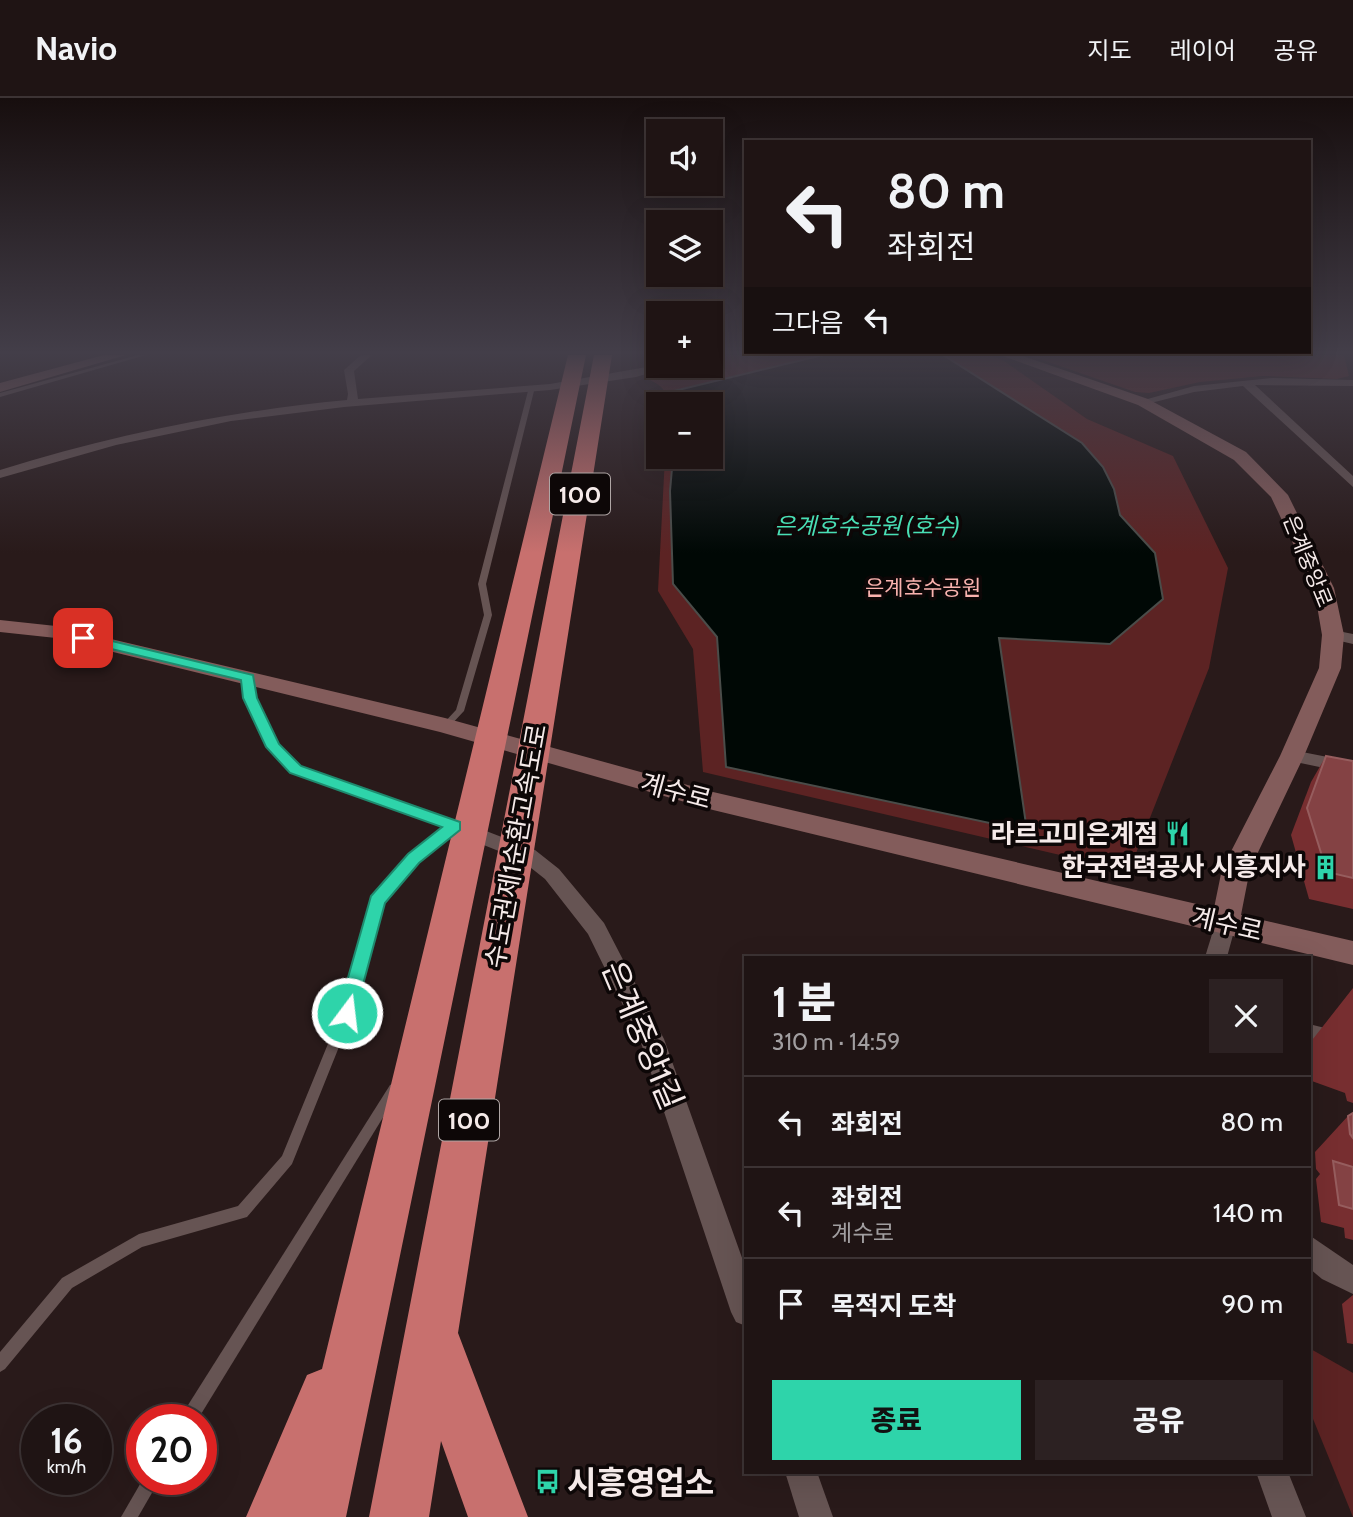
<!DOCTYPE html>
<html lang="ko">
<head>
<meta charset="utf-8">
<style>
  body { margin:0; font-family:Cabin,"Noto Sans KR",sans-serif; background:#2c2122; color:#f1f3f6; height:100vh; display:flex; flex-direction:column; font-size:26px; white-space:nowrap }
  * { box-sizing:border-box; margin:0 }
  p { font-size:23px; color:#a19ea0 }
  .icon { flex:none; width:38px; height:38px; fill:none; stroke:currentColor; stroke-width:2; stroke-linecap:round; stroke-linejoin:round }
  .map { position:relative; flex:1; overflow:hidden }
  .sheet { position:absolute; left:744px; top:858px; width:567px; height:518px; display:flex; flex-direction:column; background:#1f1414; border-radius:0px; box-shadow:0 7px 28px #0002,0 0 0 2px #3c3334 }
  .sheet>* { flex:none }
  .banner { position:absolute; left:744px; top:42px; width:567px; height:214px; border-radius:0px; box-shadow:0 7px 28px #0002,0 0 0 2px #3c3334; background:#1f1414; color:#f1f3f6; overflow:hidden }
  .buttons { position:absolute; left:646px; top:21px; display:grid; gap:14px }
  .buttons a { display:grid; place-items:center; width:77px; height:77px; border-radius:0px; background:#1f1414; box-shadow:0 7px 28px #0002,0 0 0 2px #3c3334; font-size:35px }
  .speed { position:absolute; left:21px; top:1306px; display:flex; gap:14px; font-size:35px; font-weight:700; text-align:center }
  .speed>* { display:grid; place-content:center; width:91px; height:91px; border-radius:50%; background:#1f1414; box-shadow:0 7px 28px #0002,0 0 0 2px #3c3334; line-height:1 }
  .speed small { font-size:18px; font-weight:400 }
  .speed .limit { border:10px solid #d22; background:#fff; color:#111 }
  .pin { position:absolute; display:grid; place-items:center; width:60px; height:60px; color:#fff; margin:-30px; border-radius:14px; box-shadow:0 4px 10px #0006 }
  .me { position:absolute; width:77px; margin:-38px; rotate:15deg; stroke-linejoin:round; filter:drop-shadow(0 0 5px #0008) }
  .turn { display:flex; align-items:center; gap:24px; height:147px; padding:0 28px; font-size:32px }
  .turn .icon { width:91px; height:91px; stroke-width:2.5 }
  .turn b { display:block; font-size:49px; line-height:60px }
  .then { display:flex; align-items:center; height:66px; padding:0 28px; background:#0003; gap:14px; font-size:26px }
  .round { display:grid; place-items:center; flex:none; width:74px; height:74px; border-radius:0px; background:#2c2122 }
  .headline { display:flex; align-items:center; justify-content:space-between; height:119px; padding:0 28px }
  h1 { font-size:42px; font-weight:800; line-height:52px }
  .cta { display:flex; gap:14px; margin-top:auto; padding:14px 28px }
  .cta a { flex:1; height:80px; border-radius:0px; background:#2ed4aa; color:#111; font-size:28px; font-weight:800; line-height:80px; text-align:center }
  .cta a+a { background:#2c2122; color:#f1f3f6 }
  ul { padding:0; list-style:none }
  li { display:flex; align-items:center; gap:21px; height:91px; padding:0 28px; border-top:2px solid #3c3334 }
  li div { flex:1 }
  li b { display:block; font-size:26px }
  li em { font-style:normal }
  header { display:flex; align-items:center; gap:42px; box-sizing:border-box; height:98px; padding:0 35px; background:#1f1414; border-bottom:2px solid #3c3334 }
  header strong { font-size:33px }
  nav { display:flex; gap:38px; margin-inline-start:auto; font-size:24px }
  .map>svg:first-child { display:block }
  .green { fill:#5c2323 }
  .water { fill:#000805; stroke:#4a4c49; stroke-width:2 }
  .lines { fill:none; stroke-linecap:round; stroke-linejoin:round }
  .lane { fill:#665453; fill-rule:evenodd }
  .street { fill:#665453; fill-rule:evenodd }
  .secondary { fill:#835c5b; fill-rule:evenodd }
  .highway { fill:#c8706e; fill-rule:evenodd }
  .wall { fill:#772e30 }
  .building { fill:#844244; stroke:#965d5e; stroke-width:2 }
  .route { fill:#2ed4aa; stroke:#1e8a6e; stroke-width:2 }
  .labels { text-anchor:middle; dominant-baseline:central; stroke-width:7; stroke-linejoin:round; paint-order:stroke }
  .far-street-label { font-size:21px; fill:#f5eae9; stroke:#0d0707 }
  .far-park-label { font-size:21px; fill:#fab3af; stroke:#0d0707 }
  .far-water-label { font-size:23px; font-style:italic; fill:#49dfb5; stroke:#0d0707 }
  .shield { fill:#0d0707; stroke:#afa6a5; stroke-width:2 }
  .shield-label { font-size:24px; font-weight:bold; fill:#f5eae9 }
  .street-label { font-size:26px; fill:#f5eae9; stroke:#0d0707 }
  .poi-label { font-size:26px; font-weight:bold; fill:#f5eae9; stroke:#0d0707; text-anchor:end }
  .near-street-label { font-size:32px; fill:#f5eae9; stroke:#0d0707 }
  .near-poi-label { font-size:32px; font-weight:bold; fill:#f5eae9; stroke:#0d0707; text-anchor:start }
</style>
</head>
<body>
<header>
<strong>Navio</strong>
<nav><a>지도</a><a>레이어</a><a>공유</a></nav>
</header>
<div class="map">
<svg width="1353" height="1419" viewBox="0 0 1353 1419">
  <rect width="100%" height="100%" fill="#291a1a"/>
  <!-- green -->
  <g class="green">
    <path d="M711,257H989L1004,263L1087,321L1173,358L1228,470L1209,570L1129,773L703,674L693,551L658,493L665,359H710V306H667C668,290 658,286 644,279L681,268H710Z"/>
    <path d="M1028,257H1344L1349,278L1337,281L1263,278L1200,284L1149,295L1135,294Z"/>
    <path d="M1309,1250L1353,1275V1419L1309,1311Z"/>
  </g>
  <!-- water -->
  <path class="water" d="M823,257H943L1082,345L1103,369L1114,391L1120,417L1155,455L1163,501L1110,546L999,540L1027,733L726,669L717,539L673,486L670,393L673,359H710V306H678L674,293Z"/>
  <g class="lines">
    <!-- lane -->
    <g class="lane">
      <path d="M138,257H146L0,299V295Z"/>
      <path d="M531,291L534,293L486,486L492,517L464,613L448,630L445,631L441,628L456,612L484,517L478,486L528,293Z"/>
      <path d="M248,577L252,580L254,600L277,648L299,670L457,726L459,728L418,764L382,805L353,914L292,1066L247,1119L142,1149L72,1190L5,1271L0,1274V1254L62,1180L139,1136L238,1108L282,1058L341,914L372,803L410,758L446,729L293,674L268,649L246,600L244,580Z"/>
      <path d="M394,985L398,987L400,991L398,995L198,1321H181L183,1315L390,987Z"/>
      <path d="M143,1381H160L138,1419H121Z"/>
    </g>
    <!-- street -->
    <g class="street">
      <path d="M361,257H372L354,273L358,301L550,286L658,267L672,268L636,279L550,292L344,309L231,323L116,347L0,380V372C113,337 229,313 347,302L348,296L344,272Z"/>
      <path d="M1273,280L1353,282V288L1255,287L1353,378V389L1243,288L1194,294L1143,307L1137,304L1194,288Z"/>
      <path d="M1333,532L1353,536V546L1327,540V534Z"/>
      <path d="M1292,652L1353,664V676L1286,662L1283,658Z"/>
      <path d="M463,724L535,752L559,771L604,825L664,941L746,1171V1228L736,1224L731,1214L640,942L588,836L545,781L521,762L456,736L453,731Z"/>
      <path d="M1225,818L1233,820L1236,826L1227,859H1205L1217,820Z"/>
      <path d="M1309,926L1353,937V957L1309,946Z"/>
      <path d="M1309,1137L1353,1167V1196L1322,1181L1309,1170Z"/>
      <path d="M785,1374H817L833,1419H799Z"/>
      <path d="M1256,1374H1288L1306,1419H1272Z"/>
    </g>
    <!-- secondary -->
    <g class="secondary">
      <path d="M104,257H126L0,294V285Z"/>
      <path d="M1000,257H1020L1148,301L1246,354L1288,397L1334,490L1344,537L1341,570L1304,658L1250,771L1241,817L1353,843V867L713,712L440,634L56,540L0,534V522L56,528L445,620L713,694L1214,810L1222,771L1280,658L1319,570L1322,537L1314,490L1271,399L1234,362L1138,307Z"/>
    </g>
    <!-- highway -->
    <g class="highway">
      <path d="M568,257H586L346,1419H246L307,1277L322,1271Z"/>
      <path d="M594,257H612L458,1235L528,1419H468L441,1343L429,1419H369Z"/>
    </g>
  </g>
  <!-- wall -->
  <g class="wall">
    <path d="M1326,658L1353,663V811L1309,801L1291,737L1311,684Z"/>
    <path d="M1353,890V1005L1347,1003L1345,995L1309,982V946Z"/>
    <path d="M1353,1015V1142L1345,1140L1344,1130L1321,1124L1316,1081L1320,1076L1316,1071L1315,1054L1348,1018Z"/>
    <path d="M1353,1197V1246L1347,1245L1342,1206Z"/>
  </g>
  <!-- building -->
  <g class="building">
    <path d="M1326,658L1353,663V780L1327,774L1307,710Z"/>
    <path d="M1353,1015V1040L1350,1036L1348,1018Z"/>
    <path d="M1333,1063L1353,1069V1111L1339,1107Z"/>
  </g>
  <!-- sky -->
  <linearGradient id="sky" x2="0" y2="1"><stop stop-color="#170e0e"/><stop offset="0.56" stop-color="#433e49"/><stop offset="1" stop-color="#433e49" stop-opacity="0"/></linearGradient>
  <rect width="1353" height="455" fill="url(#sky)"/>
  <!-- route -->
  <path class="route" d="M83,536L253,577L257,600L279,646L301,668L460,724V732L419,765L385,805L354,920H341L338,915L371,798L408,756L442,729L290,675L266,649L243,600L241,582L78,543L77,540Z"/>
  <!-- icons -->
  <defs>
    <symbol id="restaurant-bare" viewBox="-9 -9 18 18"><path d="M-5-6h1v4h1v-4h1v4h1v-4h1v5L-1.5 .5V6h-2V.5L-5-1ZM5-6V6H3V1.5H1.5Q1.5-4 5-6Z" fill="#2ed4aa" stroke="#0d0707" stroke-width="2.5" paint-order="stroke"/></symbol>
    <symbol id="building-bare" viewBox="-9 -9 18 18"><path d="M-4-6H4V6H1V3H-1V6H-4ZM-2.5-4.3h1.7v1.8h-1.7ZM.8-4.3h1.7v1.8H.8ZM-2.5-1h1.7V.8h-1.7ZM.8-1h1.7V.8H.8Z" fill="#2ed4aa" stroke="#0d0707" stroke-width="2.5" paint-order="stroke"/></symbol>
    <symbol id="bus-bare" viewBox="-9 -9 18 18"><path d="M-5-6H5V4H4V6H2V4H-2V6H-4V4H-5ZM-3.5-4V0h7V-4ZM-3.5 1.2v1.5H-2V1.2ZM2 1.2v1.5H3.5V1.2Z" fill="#2ed4aa" stroke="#0d0707" stroke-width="2.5" paint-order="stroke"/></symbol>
  </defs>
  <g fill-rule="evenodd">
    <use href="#restaurant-bare" x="1160" y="718" width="35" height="35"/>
    <use href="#building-bare" x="1308" y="752" width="35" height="35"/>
    <use href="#bus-bare" x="530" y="1366" width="35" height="35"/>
  </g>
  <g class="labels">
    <!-- far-street labels -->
    <g class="far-street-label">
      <text transform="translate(1308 463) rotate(68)">은계중앙로</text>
    </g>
    <!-- far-park labels -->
    <g class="far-park-label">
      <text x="923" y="489">은계호수공원</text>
    </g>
    <!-- far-water labels -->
    <g class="far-water-label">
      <text x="867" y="428">은계호수공원 (호수)</text>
    </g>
    <!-- shield labels -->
    <g class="shield">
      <rect x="550" y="375.5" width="60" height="41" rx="5"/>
      <rect x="439" y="1001.5" width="60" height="41" rx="5"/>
    </g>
    <g class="shield-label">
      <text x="580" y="396">100</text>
      <text x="469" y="1022">100</text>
    </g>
    <!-- street labels -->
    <g class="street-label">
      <text transform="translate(676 693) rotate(15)">계수로</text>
      <text transform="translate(516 748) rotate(-80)">수도권제1순환고속도로</text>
      <text transform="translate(1227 826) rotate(13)">계수로</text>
    </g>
    <!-- poi labels -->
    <g class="poi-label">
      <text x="1158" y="736">라르고미은계점</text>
      <text x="1306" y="769">한국전력공사 시흥지사</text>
    </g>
    <!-- near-street labels -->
    <g class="near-street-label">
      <text transform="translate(643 937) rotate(67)">은계중앙1길</text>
    </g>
    <!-- near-poi labels -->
    <g class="near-poi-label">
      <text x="567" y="1384">시흥영업소</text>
    </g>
  </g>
</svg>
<div class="buttons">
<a><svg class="icon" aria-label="sound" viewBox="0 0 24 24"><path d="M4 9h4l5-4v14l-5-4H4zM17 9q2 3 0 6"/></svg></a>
<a><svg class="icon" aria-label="layers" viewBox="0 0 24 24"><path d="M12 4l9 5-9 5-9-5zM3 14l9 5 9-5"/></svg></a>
<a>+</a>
<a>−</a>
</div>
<div class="speed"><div>16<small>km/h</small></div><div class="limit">20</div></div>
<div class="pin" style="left:83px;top:540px;background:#d93025"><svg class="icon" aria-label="arrive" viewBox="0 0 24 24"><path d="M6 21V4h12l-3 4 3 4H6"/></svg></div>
<svg class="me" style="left:347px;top:915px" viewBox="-20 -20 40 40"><circle r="17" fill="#2ed4aa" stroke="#fff" stroke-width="3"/><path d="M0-11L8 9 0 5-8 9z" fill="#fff"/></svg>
<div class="banner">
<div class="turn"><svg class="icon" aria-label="left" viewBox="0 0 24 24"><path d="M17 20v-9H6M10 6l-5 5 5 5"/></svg><div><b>80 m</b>좌회전</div></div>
<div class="then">그다음<svg class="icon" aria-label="left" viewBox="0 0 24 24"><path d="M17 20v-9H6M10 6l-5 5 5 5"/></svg></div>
</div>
<section class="sheet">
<div class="headline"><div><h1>1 분</h1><p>310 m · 14:59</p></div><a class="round"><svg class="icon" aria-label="close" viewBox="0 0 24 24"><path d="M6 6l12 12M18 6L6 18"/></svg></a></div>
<ul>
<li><svg class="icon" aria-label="left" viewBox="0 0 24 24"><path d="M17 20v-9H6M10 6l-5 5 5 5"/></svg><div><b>좌회전</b></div><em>80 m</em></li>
<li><svg class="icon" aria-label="left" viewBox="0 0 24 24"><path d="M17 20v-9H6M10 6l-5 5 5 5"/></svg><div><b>좌회전</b><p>계수로</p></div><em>140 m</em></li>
<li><svg class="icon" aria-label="arrive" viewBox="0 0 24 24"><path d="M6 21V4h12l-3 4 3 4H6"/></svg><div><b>목적지 도착</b></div><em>90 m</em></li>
</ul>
<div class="cta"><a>종료</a><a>공유</a></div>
</section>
</div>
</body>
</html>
